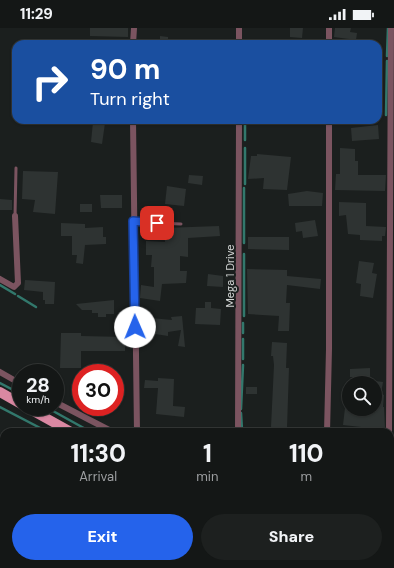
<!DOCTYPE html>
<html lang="en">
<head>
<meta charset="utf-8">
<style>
  body { margin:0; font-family:"DM Sans",sans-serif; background:#1d201f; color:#f1f3f6; height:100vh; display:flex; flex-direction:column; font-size:15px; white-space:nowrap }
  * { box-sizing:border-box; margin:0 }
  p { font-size:13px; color:#9d9fa1 }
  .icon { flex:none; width:22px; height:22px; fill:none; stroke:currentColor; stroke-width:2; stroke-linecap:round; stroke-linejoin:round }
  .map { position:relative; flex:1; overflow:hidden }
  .details { position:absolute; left:0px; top:400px; width:394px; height:140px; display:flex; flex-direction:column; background:#141716; border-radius:12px 12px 0 0; box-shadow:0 1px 3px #0004,0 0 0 1px #333635 }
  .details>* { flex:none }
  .top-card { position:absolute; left:12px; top:12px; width:370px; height:84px; border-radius:12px; box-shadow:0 1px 3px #0004,0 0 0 1px #333635; background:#1a4fa0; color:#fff; overflow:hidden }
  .tools { position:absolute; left:342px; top:348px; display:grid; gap:8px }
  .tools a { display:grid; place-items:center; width:40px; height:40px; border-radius:50%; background:#141716; box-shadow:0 1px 3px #0004,0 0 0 1px #333635; font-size:20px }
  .speed { position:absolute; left:12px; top:336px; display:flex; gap:8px; font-size:20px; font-weight:700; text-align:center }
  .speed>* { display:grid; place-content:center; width:52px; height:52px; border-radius:50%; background:#141716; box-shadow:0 1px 3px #0004,0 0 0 1px #333635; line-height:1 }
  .speed small { font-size:10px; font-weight:400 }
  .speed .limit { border:6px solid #d22; background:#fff; color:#111 }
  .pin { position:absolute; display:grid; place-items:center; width:34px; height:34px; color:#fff; margin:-17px; border-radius:8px; box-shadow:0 2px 6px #0006 }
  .me { position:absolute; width:44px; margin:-22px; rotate:359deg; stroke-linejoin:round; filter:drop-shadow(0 0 3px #0008) }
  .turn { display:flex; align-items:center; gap:14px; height:84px; padding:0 12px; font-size:18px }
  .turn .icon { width:52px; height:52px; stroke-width:2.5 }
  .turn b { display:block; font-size:28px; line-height:34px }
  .eta { display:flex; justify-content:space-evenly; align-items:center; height:68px; text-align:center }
  .eta b { font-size:24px; font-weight:800; line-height:28px }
  .cta { display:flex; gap:8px; margin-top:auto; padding:8px 12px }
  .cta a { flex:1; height:46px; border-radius:24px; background:#2563eb; color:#fff; font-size:16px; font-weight:800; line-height:46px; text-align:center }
  .cta a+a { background:#1d201f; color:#f1f3f6 }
  .status { display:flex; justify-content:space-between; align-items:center; height:28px; padding:0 20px; background:#141716; direction:ltr }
  .status svg { height:11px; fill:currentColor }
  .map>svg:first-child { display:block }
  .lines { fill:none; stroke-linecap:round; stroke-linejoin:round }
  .stream { stroke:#32786c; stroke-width:2.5 }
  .building { fill:#2e3332 }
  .service { stroke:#7b5460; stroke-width:3 }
  .minor { stroke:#7b5460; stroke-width:6 }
  .primary { stroke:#da88a2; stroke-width:10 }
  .route-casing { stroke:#184099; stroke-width:10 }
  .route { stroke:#2563eb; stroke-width:7 }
  .labels { text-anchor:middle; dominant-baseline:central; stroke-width:4; stroke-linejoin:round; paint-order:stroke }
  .street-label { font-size:11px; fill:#d2d5d4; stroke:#1b1f1e }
</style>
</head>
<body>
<div class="status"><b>11:29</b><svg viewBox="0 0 49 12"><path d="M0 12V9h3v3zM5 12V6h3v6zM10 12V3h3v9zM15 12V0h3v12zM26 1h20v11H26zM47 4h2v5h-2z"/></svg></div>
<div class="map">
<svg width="394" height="540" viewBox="0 0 394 540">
  <rect width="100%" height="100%" fill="#1b1f1e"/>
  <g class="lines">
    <!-- stream -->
    <g class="stream">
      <path d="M387,28L388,0"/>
      <path d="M386,87L387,33"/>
      <path d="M245,92V112"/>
      <path d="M245,156V120"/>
      <path d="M244,215V160"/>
      <path d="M244,226V288"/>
      <path d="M0,257L15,266"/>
      <path d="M18,268L36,279"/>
      <path d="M243,305V295"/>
      <path d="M243,311V331"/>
      <path d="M0,355L21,366"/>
      <path d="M0,379L46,403"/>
      <path d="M241,381L243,337"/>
      <path d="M53,383L91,404"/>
      <path d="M241,385L242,402"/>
      <path d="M335,536L336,537"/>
    </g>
  </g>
  <!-- building -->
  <g class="building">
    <path d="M90,0H128V9L90,8Z"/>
    <path d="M290,0H303L302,10L290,9Z"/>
    <path d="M335,0H351L350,4L357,5L356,12L334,9Z"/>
    <path d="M160,8L168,9V16H160Z"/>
    <path d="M93,94L105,95L102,116L91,114Z"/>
    <path d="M378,97L379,111L352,113L351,100Z"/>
    <path d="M340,120L355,121V133H358V147H386L385,163L335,162L336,146H340Z"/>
    <path d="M257,126L291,129L287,162L263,161L264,150L248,151L251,128H257Z"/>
    <path d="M23,143L58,144L55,186L33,184L35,172L22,171Z"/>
    <path d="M189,147L203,148L202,157L188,155Z"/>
    <path d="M167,158L186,161L184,178L165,176Z"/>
    <path d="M307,163L323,165L322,178H289L288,166Z"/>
    <path d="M100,167H122V180H101Z"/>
    <path d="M0,171L12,172V182H0Z"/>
    <path d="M339,174L366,175V198L386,199L385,208H382V213L360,212V207L348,206L346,187L339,188Z"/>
    <rect x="80" y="176" width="12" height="8"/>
    <path d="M315,192L318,208L303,210L302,203L296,204L295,195Z"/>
    <path d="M61,195L85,196V200L103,199V209H106V216L85,217L83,236L76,235L77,227H72V208H61Z"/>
    <path d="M219,198L220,208L188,210V229L180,228V243H187L186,255L162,256L160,273L140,270L141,257L154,259V239H151L152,227H146V213L165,214L164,200Z"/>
    <path d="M248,209H289V222L248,221Z"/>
    <path d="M359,233L374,235L372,245L377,246L373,270L360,268L361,256L356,255Z"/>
    <path d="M247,241L287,242V248L321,251L320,261L287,257L286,275H290L289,303H278L279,288L248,286Z"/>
    <path d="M208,246L223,248V259L207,258Z"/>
    <path d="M25,252L55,254L54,276H45V272H43V264L24,262Z"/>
    <path d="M114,272V286H106V289H98V285H92V282H82L76,276Z"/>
    <path d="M205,274H211V280L221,281L220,297L195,296L196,280H205Z"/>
    <path d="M182,288L185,319L178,318L181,302L168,304V308L149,305L151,290L172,292L171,289Z"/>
    <path d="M61,305H81V308L125,309V323H81V340H60Z"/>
    <path d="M272,314L287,315L286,340H289L287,400L271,399L274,337L273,328H271Z"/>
    <path d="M370,340V355H359L360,349H350V341Z"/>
    <path d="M158,350L174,351L173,378L185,379L184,389L156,386L158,360H144L145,352L158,353Z"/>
    <path d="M375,353L383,354L381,366L384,367L383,379H384L385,400L383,399V404L361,402V399L343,397L345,380L375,385Z"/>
    <rect x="246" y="359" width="11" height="7"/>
  </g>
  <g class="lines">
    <!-- service -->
    <g class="service">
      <path d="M15,188L16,140"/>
      <path d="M135,194L181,196"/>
    </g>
    <!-- minor -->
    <g class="minor">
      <path d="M239,0V16"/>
      <path d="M133,16L134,0"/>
      <path d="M329,16V0"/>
      <path d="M133,92L137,404"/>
      <path d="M0,251L14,259L18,255L15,188"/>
      <path d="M0,344L21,356"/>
      <path d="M55,374L113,404"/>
      <path d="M52,404L57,397"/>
      <path d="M238,404L239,92"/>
      <path d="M327,404L329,321V92"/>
      <path d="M389,404L391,0"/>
      <path d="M0,473L4,468"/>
      <path d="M349,536L356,540"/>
      <path d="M389,536V540"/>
      <path d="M338,540L340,536"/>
    </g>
    <!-- primary -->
    <g class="primary">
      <path d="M0,364L21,376"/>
      <path d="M26,379L71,404"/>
      <path d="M317,536L324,540"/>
    </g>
  </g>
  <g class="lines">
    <defs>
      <path id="route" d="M135,299L133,193L157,195"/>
    </defs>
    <!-- route casing -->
    <use href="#route" class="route-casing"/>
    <!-- route -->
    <use href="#route" class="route"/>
  </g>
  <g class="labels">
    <!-- street labels -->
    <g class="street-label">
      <text transform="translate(230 248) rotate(-90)">Mega 1 Drive</text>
    </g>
  </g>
</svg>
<div class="tools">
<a><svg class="icon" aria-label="search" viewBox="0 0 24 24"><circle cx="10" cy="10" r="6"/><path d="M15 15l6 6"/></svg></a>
</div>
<div class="speed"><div>28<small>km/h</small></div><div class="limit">30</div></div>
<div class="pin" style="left:157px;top:195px;background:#d93025"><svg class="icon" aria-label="arrive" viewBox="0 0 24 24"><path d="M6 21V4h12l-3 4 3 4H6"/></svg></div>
<svg class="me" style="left:135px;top:299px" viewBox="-20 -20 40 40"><circle r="19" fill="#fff"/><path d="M0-13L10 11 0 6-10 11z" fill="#2563eb"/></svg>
<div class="top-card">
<div class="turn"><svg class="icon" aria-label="right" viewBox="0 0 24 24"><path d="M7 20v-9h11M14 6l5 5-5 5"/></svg><div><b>90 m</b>Turn right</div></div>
</div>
<section class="details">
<div class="eta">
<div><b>11:30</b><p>Arrival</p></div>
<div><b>1</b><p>min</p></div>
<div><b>110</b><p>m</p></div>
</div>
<div class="cta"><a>Exit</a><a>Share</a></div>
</section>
</div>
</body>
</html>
